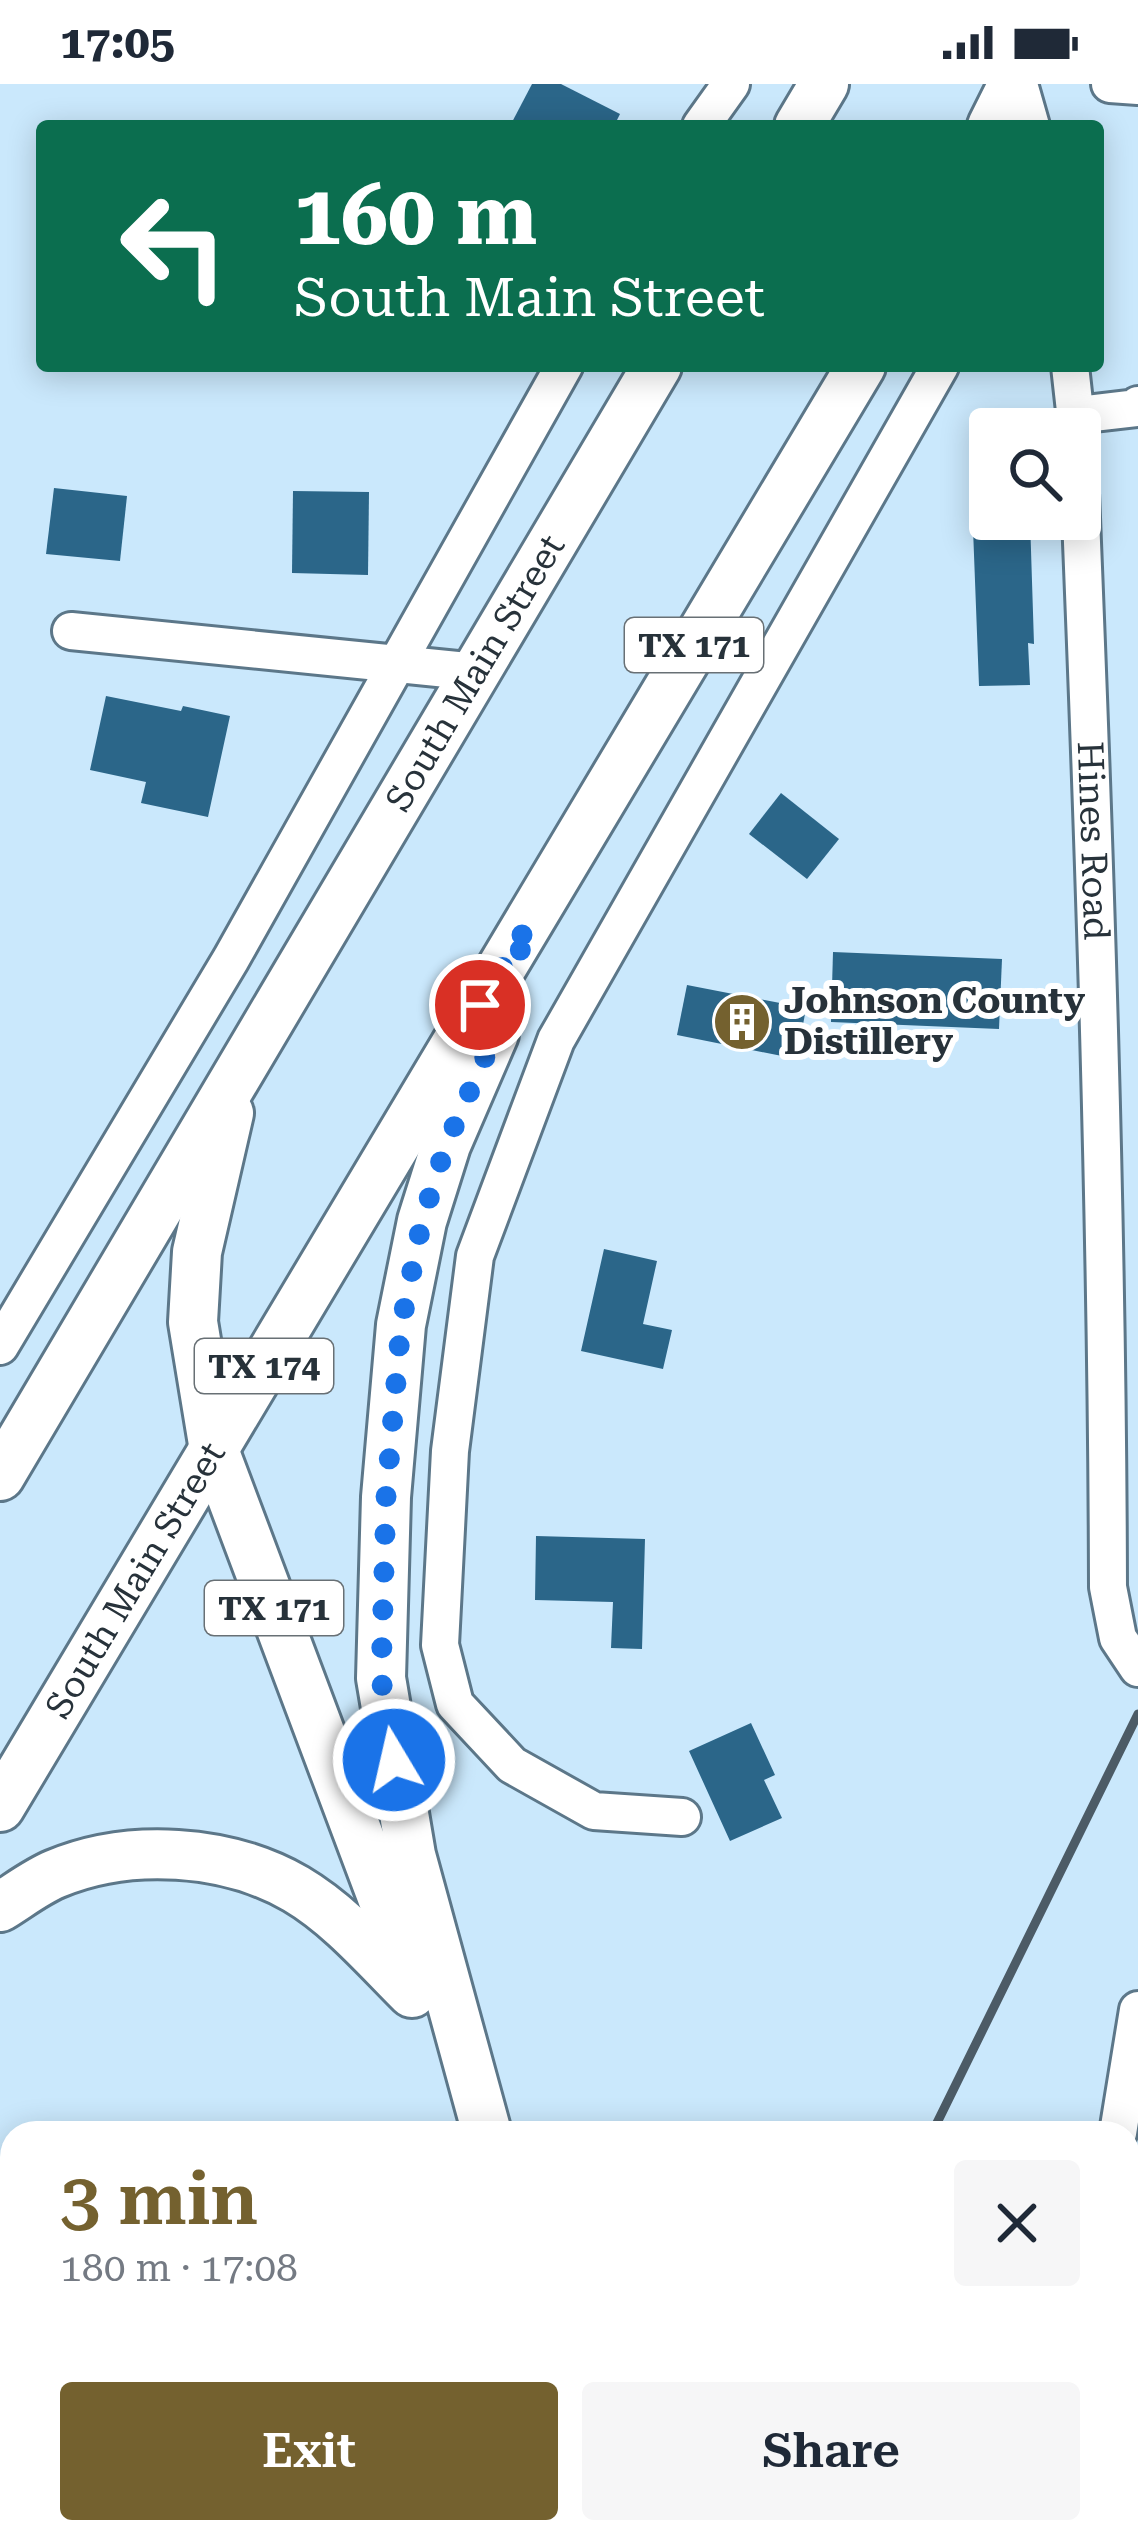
<!DOCTYPE html>
<html lang="en">
<head>
<meta charset="utf-8">
<style>
  body { margin:0; font-family:"Roboto Serif",serif; background:#f6f6f7; color:#1f2937; height:100vh; display:flex; flex-direction:column; font-size:45px; white-space:nowrap }
  * { box-sizing:border-box; margin:0 }
  p { font-size:39px; color:#747a83 }
  .icon { flex:none; width:66px; height:66px; fill:none; stroke:currentColor; stroke-width:2; stroke-linecap:round; stroke-linejoin:round }
  .map { position:relative; flex:1; overflow:hidden }
  .details { position:absolute; left:0px; top:2037px; width:1140px; height:423px; display:flex; flex-direction:column; background:#fff; border-radius:36px 36px 0 0; box-shadow:0 6px 30px #0003 }
  .details>* { flex:none }
  .hud { position:absolute; left:36px; top:36px; width:1068px; height:252px; border-radius:12px; box-shadow:0 6px 30px #0003; background:#0b6e4f; color:#fff; overflow:hidden }
  .buttons { position:absolute; left:969px; top:324px; display:grid; gap:24px }
  .buttons a { display:grid; place-items:center; width:132px; height:132px; border-radius:12px; background:#fff; box-shadow:0 6px 30px #0003; font-size:60px }
  .pin { position:absolute; display:grid; place-items:center; width:102px; height:102px; color:#fff; margin:-51px; border:6px solid #fff; border-radius:50%; box-shadow:0 3px 12px #0007 }
  .me { position:absolute; width:132px; margin:-66px; rotate:351deg; stroke-linejoin:round; filter:drop-shadow(0 0 9px #0008) }
  .turn { display:flex; align-items:center; gap:42px; height:252px; padding:0 60px; font-size:54px }
  .turn .icon { width:156px; height:156px; stroke-width:2.5 }
  .turn b { display:block; font-size:84px; line-height:102px }
  .round { display:grid; place-items:center; flex:none; width:126px; height:126px; border-radius:12px; background:#f6f6f7 }
  .headline { display:flex; align-items:center; justify-content:space-between; height:204px; padding:0 60px }
  h1 { font-size:72px; font-weight:600; line-height:90px; color:#74612f }
  .action { display:flex; gap:24px; margin-top:auto; padding:24px 60px }
  .action a { flex:1; height:138px; border-radius:12px; background:#74612f; color:#fff; font-size:48px; font-weight:600; line-height:138px; text-align:center }
  .action a+a { background:#f6f6f7; color:#1f2937 }
  .status { display:flex; justify-content:space-between; align-items:center; height:84px; padding:0 60px; background:#fff; direction:ltr }
  .status svg { height:33px; fill:currentColor }
  .map>svg:first-child { display:block }
  .building { fill:#2b6689 }
  .lines { fill:none; stroke-linecap:round; stroke-linejoin:round }
  .minor-casing { stroke:#5c7789; stroke-width:42 }
  .major-casing { stroke:#5c7789; stroke-width:54 }
  .minor { stroke:#fff; stroke-width:36 }
  .major { stroke:#fff; stroke-width:48 }
  .rail { stroke:#4c5b66; stroke-width:9 }
  .route { stroke:#1a73e8; stroke-width:21; stroke-dasharray:0 37.8 }
  .labels { text-anchor:middle; dominant-baseline:central; stroke-width:12; stroke-linejoin:round; paint-order:stroke }
  .shield { fill:#fff; stroke:#687075; stroke-width:3 }
  .shield-label { font-size:33px; font-weight:bold; fill:#27323a }
  .street-label { font-size:36px; fill:#27323a; stroke:#fff }
  .poi-label { font-size:36px; font-weight:bold; fill:#27323a; stroke:#fff; text-anchor:start }
</style>
</head>
<body>
<div class="status"><b>17:05</b><svg viewBox="0 0 49 12"><path d="M0 12V9h3v3zM5 12V6h3v6zM10 12V3h3v9zM15 12V0h3v12zM26 1h20v11H26zM47 4h2v5h-2z"/></svg></div>
<div class="map">
<svg width="1138" height="2458" viewBox="0 0 1138 2458">
  <rect width="100%" height="100%" fill="#cae8fc"/>
  <!-- building -->
  <g class="building">
    <path d="M532,0H561L620,30L614,42H510Z"/>
    <path d="M990,391V435H1030L1034,560L1028,559L1030,601L979,602L971,392Z"/>
    <path d="M54,404L127,412L120,477L46,470Z"/>
    <path d="M293,407L369,408L368,491L292,489Z"/>
    <path d="M106,612L181,627L183,622L230,632L208,733L141,719L146,698L90,686Z"/>
    <path d="M781,709L839,755L807,795L749,750Z"/>
    <path d="M833,868L1002,875L999,945L831,938Z"/>
    <path d="M687,901L806,924L797,975L677,951Z"/>
    <path d="M604,1165L657,1177L643,1240L672,1246L663,1285L581,1267Z"/>
    <path d="M536,1452L645,1455L642,1565L611,1564L613,1518L535,1516Z"/>
    <path d="M751,1639L775,1691L764,1696L782,1734L730,1757L689,1667Z"/>
  </g>
  <g class="lines">
    <defs>
      <g id="minor">
        <path d="M1019,0L1031,42"/>
        <path d="M1110,0L1138,2"/>
        <path d="M701,42L731,0"/>
        <path d="M1070,282L1077,345"/>
        <path d="M1077,331L1136,324L1138,321"/>
        <path id="s1" d="M1080,409C1095,774 1107,1138 1108,1503L1118,1554L1138,1584"/>
        <path d="M71,547L477,588"/>
        <path d="M0,1262L231,875L564,282"/>
        <path d="M682,1733L594,1727L512,1681L455,1620L440,1561L450,1367L475,1172L556,956L940,282"/>
        <path d="M1118,2049L1138,1926"/>
        <path d="M1128,2342L1138,2339"/>
        <path d="M1104,2448V2458"/>
      </g>
      <g id="major">
        <path d="M799,42L824,0"/>
        <path d="M992,42L1013,0"/>
        <path d="M229,1029L197,1168L193,1238L214,1366L415,1901"/>
        <path id="s2" d="M0,1392L657,282"/>
        <path id="s3" d="M0,1723L861,282"/>
        <path d="M0,1823C18,1812 36,1798 55,1790C129,1759 227,1765 296,1805C340,1831 375,1872 412,1909"/>
        <path d="M487,2049L411,1771L381,1594L386,1413L401,1241L422,1137L446,1061L494,950"/>
        <path d="M621,2448L624,2458"/>
      </g>
    </defs>
    <!-- minor casing -->
    <use href="#minor" class="minor-casing"/>
    <!-- major casing -->
    <use href="#major" class="major-casing"/>
    <!-- minor -->
    <use href="#minor" class="minor"/>
    <!-- major -->
    <use href="#major" class="major"/>
    <!-- rail -->
    <g class="rail">
      <path d="M932,2049L1138,1630"/>
      <path d="M732,2458L736,2448"/>
    </g>
  </g>
  <g class="lines">
    <!-- route -->
    <path class="route" d="M394,1676L381,1594L386,1413L401,1241L422,1137L446,1061L493,955L528,841L480,921"/>
  </g>
  <!-- icons -->
  <defs>
    <symbol id="building-disc" viewBox="-11 -11 22 22"><circle r="9.5" fill="#74612f" stroke="#fff"/><path d="M-4-6H4V6H1V3H-1V6H-4ZM-2.5-4.3h1.7v1.8h-1.7ZM.8-4.3h1.7v1.8H.8ZM-2.5-1h1.7V.8h-1.7ZM.8-1h1.7V.8H.8Z" fill="#fff"/></symbol>
  </defs>
  <g fill-rule="evenodd">
    <use href="#building-disc" x="709" y="905" width="66" height="66"/>
  </g>
  <g class="labels">
    <!-- shield labels -->
    <g class="shield">
      <rect x="625" y="534" width="138" height="54" rx="9"/>
      <rect x="195" y="1255" width="138" height="54" rx="9"/>
      <rect x="205" y="1497" width="138" height="54" rx="9"/>
    </g>
    <g class="shield-label">
      <text x="694" y="561">TX 171</text>
      <text x="264" y="1282">TX 174</text>
      <text x="274" y="1524">TX 171</text>
    </g>
    <!-- street labels -->
    <g class="street-label">
      <text stroke="none"><textPath href="#s2" startOffset="933">South Main Street</textPath></text>
      <text stroke="none"><textPath href="#s1" startOffset="348">Hines Road</textPath></text>
      <text stroke="none"><textPath href="#s3" startOffset="264">South Main Street</textPath></text>
    </g>
    <!-- poi labels -->
    <g class="poi-label">
      <text x="784" y="917">Johnson County<tspan x="784" dy="41">Distillery</tspan></text>
    </g>
  </g>
</svg>
<div class="buttons">
<a><svg class="icon" aria-label="search" viewBox="0 0 24 24"><circle cx="10" cy="10" r="6"/><path d="M15 15l6 6"/></svg></a>
</div>
<div class="pin" style="left:480px;top:921px;background:#d93025"><svg class="icon" aria-label="arrive" viewBox="0 0 24 24"><path d="M6 21V4h12l-3 4 3 4H6"/></svg></div>
<svg class="me" style="left:394px;top:1676px" viewBox="-20 -20 40 40"><circle r="17" fill="#1a73e8" stroke="#fff" stroke-width="3"/><path d="M0-11L8 9 0 5-8 9z" fill="#fff"/></svg>
<div class="hud">
<div class="turn"><svg class="icon" aria-label="left" viewBox="0 0 24 24"><path d="M17 20v-9H6M10 6l-5 5 5 5"/></svg><div><b>160 m</b>South Main Street</div></div>
</div>
<section class="details">
<div class="headline"><div><h1>3 min</h1><p>180 m · 17:08</p></div><a class="round"><svg class="icon" aria-label="close" viewBox="0 0 24 24"><path d="M6 6l12 12M18 6L6 18"/></svg></a></div>
<div class="action"><a>Exit</a><a>Share</a></div>
</section>
</div>
</body>
</html>
